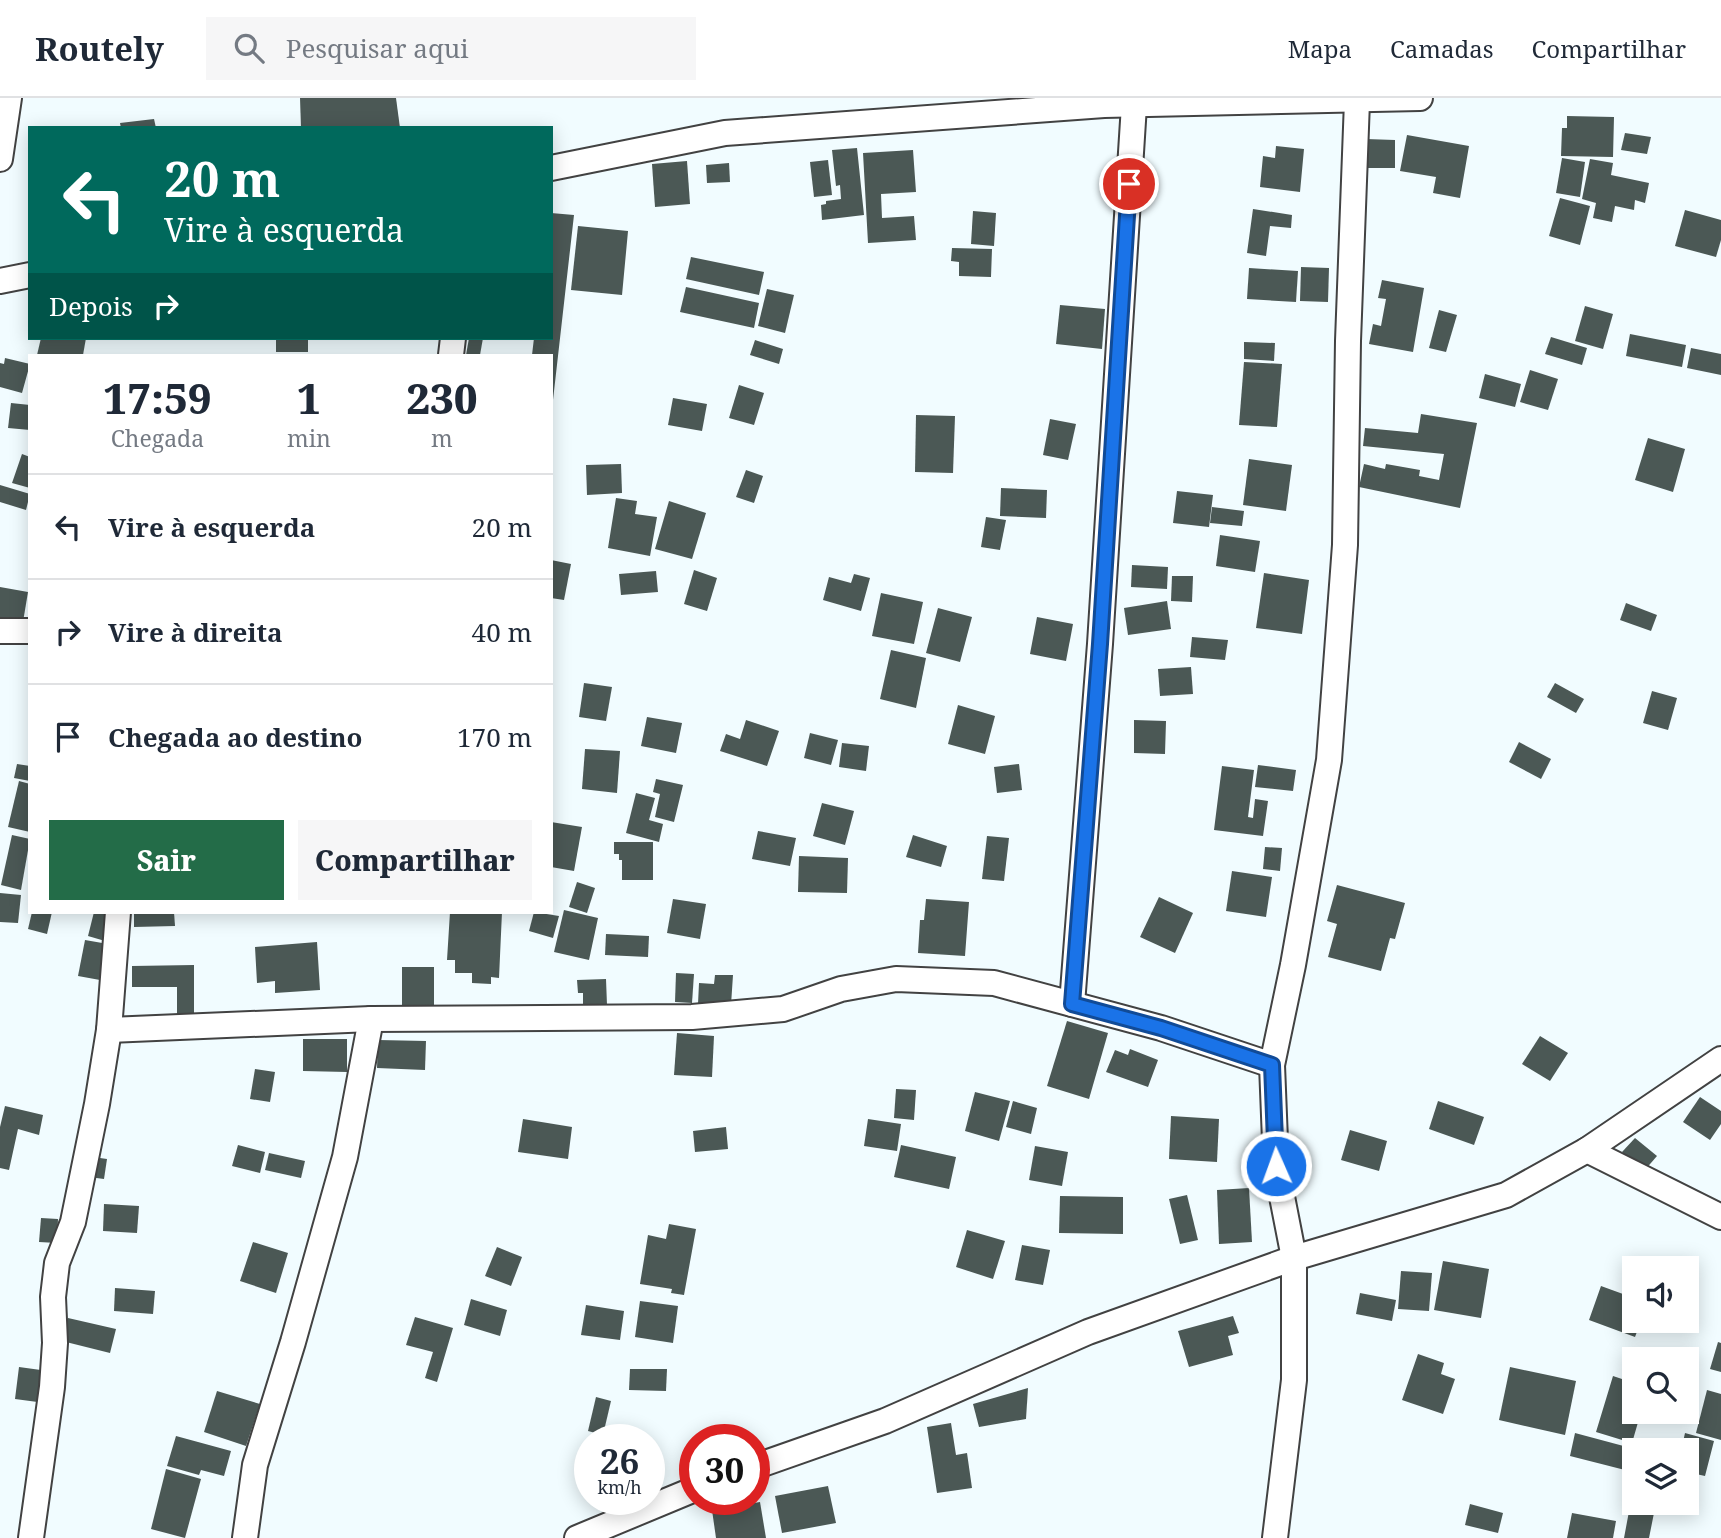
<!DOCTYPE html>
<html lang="pt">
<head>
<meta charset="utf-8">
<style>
  body { margin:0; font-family:"Noto Serif",serif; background:#f6f6f7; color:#1f2937; height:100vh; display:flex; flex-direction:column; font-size:26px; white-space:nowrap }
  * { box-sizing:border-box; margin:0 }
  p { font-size:23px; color:#747a83 }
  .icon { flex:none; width:38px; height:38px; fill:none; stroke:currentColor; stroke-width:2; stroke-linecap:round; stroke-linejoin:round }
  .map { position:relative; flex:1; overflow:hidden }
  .details { position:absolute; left:28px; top:256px; width:525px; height:560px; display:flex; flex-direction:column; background:#fff; border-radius:0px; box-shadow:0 4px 18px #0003 }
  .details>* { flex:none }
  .guide { position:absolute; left:28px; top:28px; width:525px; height:214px; border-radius:0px; box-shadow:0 4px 18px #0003; background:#00695c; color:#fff; overflow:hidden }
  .controls { position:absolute; left:1622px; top:1158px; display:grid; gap:14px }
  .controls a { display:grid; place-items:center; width:77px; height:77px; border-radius:0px; background:#fff; box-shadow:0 4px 18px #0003; font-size:35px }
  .speed { position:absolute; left:574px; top:1326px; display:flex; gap:14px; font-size:35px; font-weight:700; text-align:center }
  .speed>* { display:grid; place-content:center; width:91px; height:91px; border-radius:50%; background:#fff; box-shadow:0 4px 18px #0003; line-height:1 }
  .speed small { font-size:18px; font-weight:400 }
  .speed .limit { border:10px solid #d22; background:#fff; color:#111 }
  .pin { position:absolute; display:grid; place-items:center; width:60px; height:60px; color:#fff; margin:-30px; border:4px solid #fff; border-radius:50%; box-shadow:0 2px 7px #0007 }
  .me { position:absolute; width:77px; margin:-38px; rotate:358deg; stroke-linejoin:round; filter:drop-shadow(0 0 5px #0008) }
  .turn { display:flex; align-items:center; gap:24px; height:147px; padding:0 21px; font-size:32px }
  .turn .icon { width:91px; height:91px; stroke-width:2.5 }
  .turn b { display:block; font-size:49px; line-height:60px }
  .then { display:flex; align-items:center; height:66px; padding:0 21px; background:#0003; gap:14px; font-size:26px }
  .eta { display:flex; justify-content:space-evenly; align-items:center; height:119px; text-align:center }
  .eta b { font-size:42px; font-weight:800; line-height:49px }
  .cta { display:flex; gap:14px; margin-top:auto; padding:14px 21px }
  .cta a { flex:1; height:80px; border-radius:0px; background:#236c48; color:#fff; font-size:28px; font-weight:800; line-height:80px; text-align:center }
  .cta a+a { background:#f6f6f7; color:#1f2937 }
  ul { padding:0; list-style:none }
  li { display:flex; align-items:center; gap:21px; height:105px; padding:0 21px; border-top:2px solid #e0e1e3 }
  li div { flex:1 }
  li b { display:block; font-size:26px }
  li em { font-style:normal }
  header { display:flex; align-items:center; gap:42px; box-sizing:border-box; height:98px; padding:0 35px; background:#fff; border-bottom:2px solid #e0e1e3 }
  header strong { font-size:33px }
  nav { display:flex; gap:38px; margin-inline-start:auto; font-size:24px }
  .search { width:490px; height:63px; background:#f6f6f7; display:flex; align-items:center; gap:18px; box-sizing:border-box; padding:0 24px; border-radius:0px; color:#747a83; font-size:26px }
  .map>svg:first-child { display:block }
  .building { fill:#4b5855 }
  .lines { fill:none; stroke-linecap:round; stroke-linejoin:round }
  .minor-casing { stroke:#424242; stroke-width:28 }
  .minor { stroke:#fff; stroke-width:24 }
  .route-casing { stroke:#114b97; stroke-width:18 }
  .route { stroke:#1a73e8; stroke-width:12 }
</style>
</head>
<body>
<header>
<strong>Routely</strong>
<div class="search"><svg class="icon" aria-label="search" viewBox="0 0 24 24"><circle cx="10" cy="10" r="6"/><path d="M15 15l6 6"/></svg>Pesquisar aqui</div>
<nav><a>Mapa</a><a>Camadas</a><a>Compartilhar</a></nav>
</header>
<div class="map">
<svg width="1721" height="1440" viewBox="0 0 1721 1440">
  <rect width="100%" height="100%" fill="#f1fcff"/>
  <!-- building -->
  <g class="building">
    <path d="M300,0H396L400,30H301Z"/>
    <path d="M1567,18L1614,19L1613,59L1561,58L1562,30H1567Z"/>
    <path d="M154,21L156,30H121L120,25Z"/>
    <path d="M1625,35L1651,39L1647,56L1621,52Z"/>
    <path d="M1407,37L1469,48L1460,100L1433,95L1436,79L1400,73Z"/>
    <path d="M1366,41L1395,42V70H1365Z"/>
    <path d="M1276,48L1304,51L1300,94L1260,89L1263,58L1275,60Z"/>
    <path d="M857,50L864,117L822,122L821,107L826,106V103L841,101L840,87L836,88L832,52Z"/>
    <path d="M913,52L916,94L881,96L882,120L914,118L916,142L868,145L863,55Z"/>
    <path d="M1562,60L1585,64L1580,99L1556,95Z"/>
    <path d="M1590,61L1613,65L1611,77L1649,85L1645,105L1635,102L1634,112L1615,108L1612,124L1593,120L1596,105L1582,101Z"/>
    <path d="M828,62L832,97L814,99L810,64Z"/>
    <path d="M687,63L690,106L655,109L652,66Z"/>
    <path d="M729,65L730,84L707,85L706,67Z"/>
    <path d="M1560,100L1590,108L1580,147L1549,138Z"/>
    <path d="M1253,111L1292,117L1291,130L1270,128L1266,158L1247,155Z"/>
    <path d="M1685,112L1721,122V142L1716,159L1675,148Z"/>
    <path d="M973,113L996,115L994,148L971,146Z"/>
    <path d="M551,115L574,117L553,302H551V257H532L534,240H551Z"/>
    <path d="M578,128L628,133L622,197L571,192Z"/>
    <path d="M952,150L992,151L991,179L959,178V164L951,163Z"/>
    <path d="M691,159L764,174L759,197L686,181Z"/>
    <path d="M1301,169L1329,170L1328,204L1300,203Z"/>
    <path d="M1249,170L1298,173L1296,204L1247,201Z"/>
    <path d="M1382,182L1424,190L1413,254L1369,246L1373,226L1381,228L1386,201L1378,200Z"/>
    <path d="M686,189L759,205L754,230L680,214Z"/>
    <path d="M767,191L794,197L785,235L758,228Z"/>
    <path d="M1060,207L1105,211L1102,251L1056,246Z"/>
    <path d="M1585,208L1613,216L1603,251L1575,243Z"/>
    <path d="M1439,212L1457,217L1446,254L1429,250Z"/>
    <path d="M1630,236L1686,247L1682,269L1626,258Z"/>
    <path d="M1551,239L1587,250L1582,267L1545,256Z"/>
    <path d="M41,240H86L83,257H37Z"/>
    <rect x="276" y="240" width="32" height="14"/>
    <path d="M469,240H483L480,257H466Z"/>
    <path d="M755,242L783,251L779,266L750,257Z"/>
    <path d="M1244,244L1275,245L1274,263L1244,261Z"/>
    <path d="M1691,250L1721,256V277L1687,270Z"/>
    <path d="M5,260L30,266L22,295L0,289V265L4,266Z"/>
    <path d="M1244,264L1282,266L1277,329L1239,327Z"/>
    <path d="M1530,272L1558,281L1548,312L1520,304Z"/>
    <path d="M1485,276L1521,286L1515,309L1479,300Z"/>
    <path d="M739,287L764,295L754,327L729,320Z"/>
    <path d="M673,300L707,306L702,333L668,327Z"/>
    <path d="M11,305L30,307V332L8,330Z"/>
    <path d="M1421,316L1477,325L1460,410L1359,389L1364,366L1385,371L1386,366L1420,372L1419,378L1439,382L1444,356L1363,348L1365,330L1418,335Z"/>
    <path d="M916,317L955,318L953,375L915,374Z"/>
    <path d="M1050,321L1076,326L1068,362L1043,357Z"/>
    <path d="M1648,340L1685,351L1673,394L1635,382Z"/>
    <path d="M22,356L30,359V390L12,385Z"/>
    <path d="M1249,361L1292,367L1286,413L1243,407Z"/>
    <path d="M621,366L622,395L587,397L586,367Z"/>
    <path d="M746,372L763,378L754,405L736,399Z"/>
    <path d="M0,387L30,396L26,412L0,404Z"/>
    <path d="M1001,390L1047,392L1046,420L1000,418Z"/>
    <path d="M1177,393L1213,397L1209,429L1173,425Z"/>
    <path d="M616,400L637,403L635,416L657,419L650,458L608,450Z"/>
    <path d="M669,403L706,415L692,461L655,451Z"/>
    <path d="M1212,409L1244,413L1242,428L1210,425Z"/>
    <path d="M986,419L1006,422L1000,452L981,449Z"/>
    <path d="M1220,437L1260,443L1255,474L1216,468Z"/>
    <path d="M551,462L571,466L564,502L551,500Z"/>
    <path d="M1132,467L1168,469L1167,491L1131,489Z"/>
    <path d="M694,472L717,480L707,513L684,506Z"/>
    <path d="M656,473L658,494L621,497L619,476Z"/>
    <path d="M1264,475L1309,482L1302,536L1256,530Z"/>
    <path d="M854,476L870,480L861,513L823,502L829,479L851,485Z"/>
    <path d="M1172,478H1193L1192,504L1171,503Z"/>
    <path d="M0,489L28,494L22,530L0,526Z"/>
    <path d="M881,495L923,504L914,546L872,538Z"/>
    <path d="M1167,503L1171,531L1128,537L1124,510Z"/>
    <path d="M1626,505L1657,517L1651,533L1620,522Z"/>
    <path d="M938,510L972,519L960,564L926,555Z"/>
    <path d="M1037,519L1073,526L1066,563L1030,556Z"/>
    <path d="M1192,539L1228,542L1225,562L1190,559Z"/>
    <path d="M891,552L926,560L916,610L880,601Z"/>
    <path d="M1191,569L1193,596L1160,598L1158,571Z"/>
    <path d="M584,585L612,589L606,623L579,619Z"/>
    <path d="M1555,585L1584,601L1576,615L1547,599Z"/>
    <path d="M1652,593L1677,600L1668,632L1643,625Z"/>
    <path d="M958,607L995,618L985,656L948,646Z"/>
    <path d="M647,619L682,625L676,655L641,648Z"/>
    <path d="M746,622L779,633L767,668L720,653L726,636L740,641Z"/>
    <path d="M1134,622L1166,623L1165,656L1134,655Z"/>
    <path d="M810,635L838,642L831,667L804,660Z"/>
    <path d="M1519,644L1551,661L1541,681L1509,664Z"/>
    <path d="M842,645L869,648L866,673L839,669Z"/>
    <path d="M585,651L620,653L617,695L582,691Z"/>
    <path d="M17,666L30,668V683L14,680Z"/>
    <path d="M1019,666L1022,692L997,695L994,669Z"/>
    <path d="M1258,667L1296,672L1293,693L1255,689Z"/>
    <path d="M1222,668L1254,672L1248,719L1253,720L1255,701L1268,703L1263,738L1214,732Z"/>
    <path d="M656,681L683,687L674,724L655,719L660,696L653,694Z"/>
    <path d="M19,683L30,686V734L8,729Z"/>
    <path d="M636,695L655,700L649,722L663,726L659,744L626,735Z"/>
    <path d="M822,705L854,713L845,747L813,738Z"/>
    <path d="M551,724L582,729L574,773L551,769Z"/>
    <path d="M758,733L796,740L790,768L752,761Z"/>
    <path d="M12,737L30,741L21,792L1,787Z"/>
    <path d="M913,737L947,748L941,769L906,759Z"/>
    <path d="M987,738L1009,740L1004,783L982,781Z"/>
    <path d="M614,744H653V782H622V762H619V756H614Z"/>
    <path d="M1265,749L1282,750L1280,773L1263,771Z"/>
    <path d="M799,758L848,760L847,795L798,794Z"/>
    <path d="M1232,773L1272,779L1266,819L1226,813Z"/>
    <path d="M577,784L595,790L587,815L569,809Z"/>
    <path d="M1337,787L1405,805L1395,841L1390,840L1381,873L1328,859L1337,826L1327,823Z"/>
    <path d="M0,795L21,797L18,825L0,824Z"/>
    <path d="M1159,799L1193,815L1175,855L1140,839Z"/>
    <path d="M673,801L706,806L700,841L667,835Z"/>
    <path d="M926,801L969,804L965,858L918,855L920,822H924Z"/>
    <path d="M564,812L598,820L589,862L554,854Z"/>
    <path d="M32,814H52L47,836L28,831Z"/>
    <path d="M94,814H113L105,843L88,838Z"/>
    <path d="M134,814H174L175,828L134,829Z"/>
    <path d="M450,814H502L499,880L491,879V886L472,885V875H455V862H447Z"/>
    <path d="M534,814L559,818L553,840L529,833Z"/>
    <path d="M606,836L649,838L648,859L605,857Z"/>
    <path d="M85,842L108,846L100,882L78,878Z"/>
    <path d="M317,844L320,892L275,895V883L257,885L255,849Z"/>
    <path d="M194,867V920H177V889H132V868Z"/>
    <path d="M402,869H434V910L402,909Z"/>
    <path d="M676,875L694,876L692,905L675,904Z"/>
    <path d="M715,877H733L731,907L698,906L699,885L714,886Z"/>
    <path d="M606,881L607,907H583V895H578L577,882Z"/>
    <path d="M1067,923L1108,935L1089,1001L1047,988Z"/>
    <path d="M677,935L714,938L712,979L674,977Z"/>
    <path d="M1540,938L1568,955L1550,983L1522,966Z"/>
    <path d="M303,941H347V974L303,973Z"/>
    <path d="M378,942L426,943L425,972L377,970Z"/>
    <path d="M1130,951L1158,962L1148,989L1106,974L1115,952L1128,957Z"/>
    <path d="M255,971L275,974L270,1004L250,1001Z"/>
    <path d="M896,991L916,992L914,1022L894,1020Z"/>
    <path d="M975,994L1010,1003L999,1043L965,1033Z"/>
    <path d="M1700,999L1721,1013V1026L1710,1042L1683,1024Z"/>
    <path d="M1013,1003L1037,1010L1031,1036L1006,1029Z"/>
    <path d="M1438,1003L1484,1019L1474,1047L1429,1031Z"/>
    <path d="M5,1008L43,1017L39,1037L18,1031L9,1072L0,1070V1029Z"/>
    <path d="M1171,1018L1219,1021L1217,1064L1169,1061Z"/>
    <path d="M523,1021L572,1029L568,1061L518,1054Z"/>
    <path d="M868,1021L901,1026L897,1053L864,1048Z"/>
    <path d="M726,1029L728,1051L695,1054L693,1033Z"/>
    <path d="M1350,1032L1387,1043L1379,1073L1341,1062Z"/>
    <path d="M1635,1040L1657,1058L1644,1073L1622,1054Z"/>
    <path d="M238,1047L265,1054L260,1075L232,1068Z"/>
    <path d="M901,1047L956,1059L949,1091L894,1079Z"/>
    <path d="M1035,1048L1068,1054L1062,1088L1029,1082Z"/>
    <path d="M269,1055L305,1063L301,1080L265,1072Z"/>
    <path d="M93,1059L107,1061L104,1081L89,1079Z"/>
    <path d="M1249,1090L1252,1144L1219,1146L1217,1092Z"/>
    <path d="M1187,1097L1198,1142L1180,1146L1169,1101Z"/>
    <path d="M1060,1098L1123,1099V1136L1059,1135Z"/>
    <path d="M104,1106L139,1108L137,1135L103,1133Z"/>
    <path d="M41,1120L58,1121L57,1145L39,1144Z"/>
    <path d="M669,1126L696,1131L684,1197L671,1195L672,1191L640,1186L648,1137L666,1141Z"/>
    <path d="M967,1132L1005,1143L993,1181L956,1169Z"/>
    <path d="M253,1144L288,1155L276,1195L240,1183Z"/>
    <path d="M1022,1147L1050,1152L1043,1187L1015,1182Z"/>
    <path d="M497,1149L522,1159L511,1188L485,1178Z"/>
    <path d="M1443,1163L1489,1171L1481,1220L1434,1212Z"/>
    <path d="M1401,1173L1432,1175L1429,1213L1398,1211Z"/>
    <path d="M1601,1188L1634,1200V1223H1641L1635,1239L1589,1222Z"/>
    <path d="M115,1190L155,1193L153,1216L114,1213Z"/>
    <path d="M1360,1195L1396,1202L1392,1223L1356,1216Z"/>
    <path d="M471,1201L507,1212L500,1238L464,1227Z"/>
    <path d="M640,1203L678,1208L673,1245L635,1239Z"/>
    <path d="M586,1207L624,1213L620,1242L581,1237Z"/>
    <path d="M1233,1218L1239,1235L1228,1238L1233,1257L1189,1269L1178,1233Z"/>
    <path d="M415,1219L453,1230L437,1284L425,1280L433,1254L406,1247Z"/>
    <path d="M68,1220L116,1231L110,1255L62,1243Z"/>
    <path d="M1718,1244L1721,1245V1274L1710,1271Z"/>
    <path d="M1418,1256L1444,1265L1441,1276L1455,1281L1443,1316L1402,1302Z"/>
    <path d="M19,1269L48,1273L45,1305L15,1301Z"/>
    <path d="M1510,1269L1576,1283L1565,1337L1499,1322Z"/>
    <path d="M630,1271H667L666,1293L629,1292Z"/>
    <path d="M1613,1278L1634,1285V1314H1641L1632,1345L1596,1334Z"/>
    <path d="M1028,1290L1026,1321L979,1329L973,1306Z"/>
    <path d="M1707,1292L1721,1296V1342L1696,1335Z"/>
    <path d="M217,1293L260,1306L246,1348L204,1334Z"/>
    <path d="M596,1299L611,1303L603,1337L588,1333Z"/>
    <path d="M951,1325L956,1357L967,1355L972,1390L937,1395L927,1329Z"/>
    <path d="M1575,1335L1631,1350L1625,1372L1570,1358Z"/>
    <path d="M1685,1335L1714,1343L1705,1378L1687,1374V1353H1681Z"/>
    <path d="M176,1338L231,1353L224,1378L201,1372L199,1377L167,1368Z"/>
    <path d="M166,1371L201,1381L185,1440L151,1431Z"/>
    <path d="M828,1388L836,1425L782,1435L775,1398Z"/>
    <path d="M1633,1392L1634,1405H1656L1649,1440H1624Z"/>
    <path d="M760,1404L766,1440H716L712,1412Z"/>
    <path d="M1470,1406L1503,1415L1498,1435L1465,1427Z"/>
    <path d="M1572,1415L1616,1423L1613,1440H1567Z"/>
  </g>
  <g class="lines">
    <defs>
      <g id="minor">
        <path d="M0,61L9,0"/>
        <path d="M551,70L725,35L1104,7L1420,0"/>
        <path d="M0,183L30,177"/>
        <path d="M451,257L453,240"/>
        <path d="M0,533H30"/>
        <path d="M1072,906L1100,546L1134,7"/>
        <path d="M109,932L371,921L692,919L783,911L841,891L896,881L994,885L1161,930L1272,967"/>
        <path d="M1587,1052L1721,1119"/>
        <path d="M754,1369L885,1323L1088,1234L1294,1160L1506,1097L1587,1052L1721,961"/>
        <path d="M31,1440L52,1289L55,1245L53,1199L57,1165L73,1124L97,1006L109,932L118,814"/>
        <path d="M245,1440L255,1367L293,1244L345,1059L371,921"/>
        <path d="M577,1440L695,1391"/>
        <path d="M1275,1440L1294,1282V1160L1276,1068L1272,967L1293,867L1329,662L1345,447L1348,243L1357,3"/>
      </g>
    </defs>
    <!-- minor casing -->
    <use href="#minor" class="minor-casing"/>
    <!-- minor -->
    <use href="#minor" class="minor"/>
  </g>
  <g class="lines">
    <defs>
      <path id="route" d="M1129,86L1100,546L1072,906L1161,930L1272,967L1276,1068"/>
    </defs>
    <!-- route casing -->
    <use href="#route" class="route-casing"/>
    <!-- route -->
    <use href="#route" class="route"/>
  </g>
</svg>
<div class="controls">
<a><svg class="icon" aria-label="sound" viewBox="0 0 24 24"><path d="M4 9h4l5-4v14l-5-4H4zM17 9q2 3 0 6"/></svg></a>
<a><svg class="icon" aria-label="search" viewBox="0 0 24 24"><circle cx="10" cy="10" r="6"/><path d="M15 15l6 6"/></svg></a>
<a><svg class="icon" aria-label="layers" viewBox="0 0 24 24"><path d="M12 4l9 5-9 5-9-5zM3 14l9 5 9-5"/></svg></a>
</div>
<div class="speed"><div>26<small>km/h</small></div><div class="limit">30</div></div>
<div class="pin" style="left:1129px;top:86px;background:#d93025"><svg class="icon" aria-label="arrive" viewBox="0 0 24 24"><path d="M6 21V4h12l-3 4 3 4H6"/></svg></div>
<svg class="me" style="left:1276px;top:1068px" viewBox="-20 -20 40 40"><circle r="17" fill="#1a73e8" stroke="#fff" stroke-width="3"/><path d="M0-11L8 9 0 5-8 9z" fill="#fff"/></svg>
<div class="guide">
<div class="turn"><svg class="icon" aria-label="left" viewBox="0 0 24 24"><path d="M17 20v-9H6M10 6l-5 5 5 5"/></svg><div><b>20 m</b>Vire à esquerda</div></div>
<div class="then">Depois<svg class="icon" aria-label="right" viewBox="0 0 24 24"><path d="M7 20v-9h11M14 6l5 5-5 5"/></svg></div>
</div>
<section class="details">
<div class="eta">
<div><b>17:59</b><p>Chegada</p></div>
<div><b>1</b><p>min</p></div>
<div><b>230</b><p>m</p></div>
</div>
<ul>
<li><svg class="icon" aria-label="left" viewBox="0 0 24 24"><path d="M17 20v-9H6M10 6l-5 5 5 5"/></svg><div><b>Vire à esquerda</b></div><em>20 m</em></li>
<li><svg class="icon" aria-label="right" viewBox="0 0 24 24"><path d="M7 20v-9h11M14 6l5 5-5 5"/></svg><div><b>Vire à direita</b></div><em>40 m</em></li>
<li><svg class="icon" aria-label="arrive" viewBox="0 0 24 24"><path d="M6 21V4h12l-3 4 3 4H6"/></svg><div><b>Chegada ao destino</b></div><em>170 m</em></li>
</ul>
<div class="cta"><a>Sair</a><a>Compartilhar</a></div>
</section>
</div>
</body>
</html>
